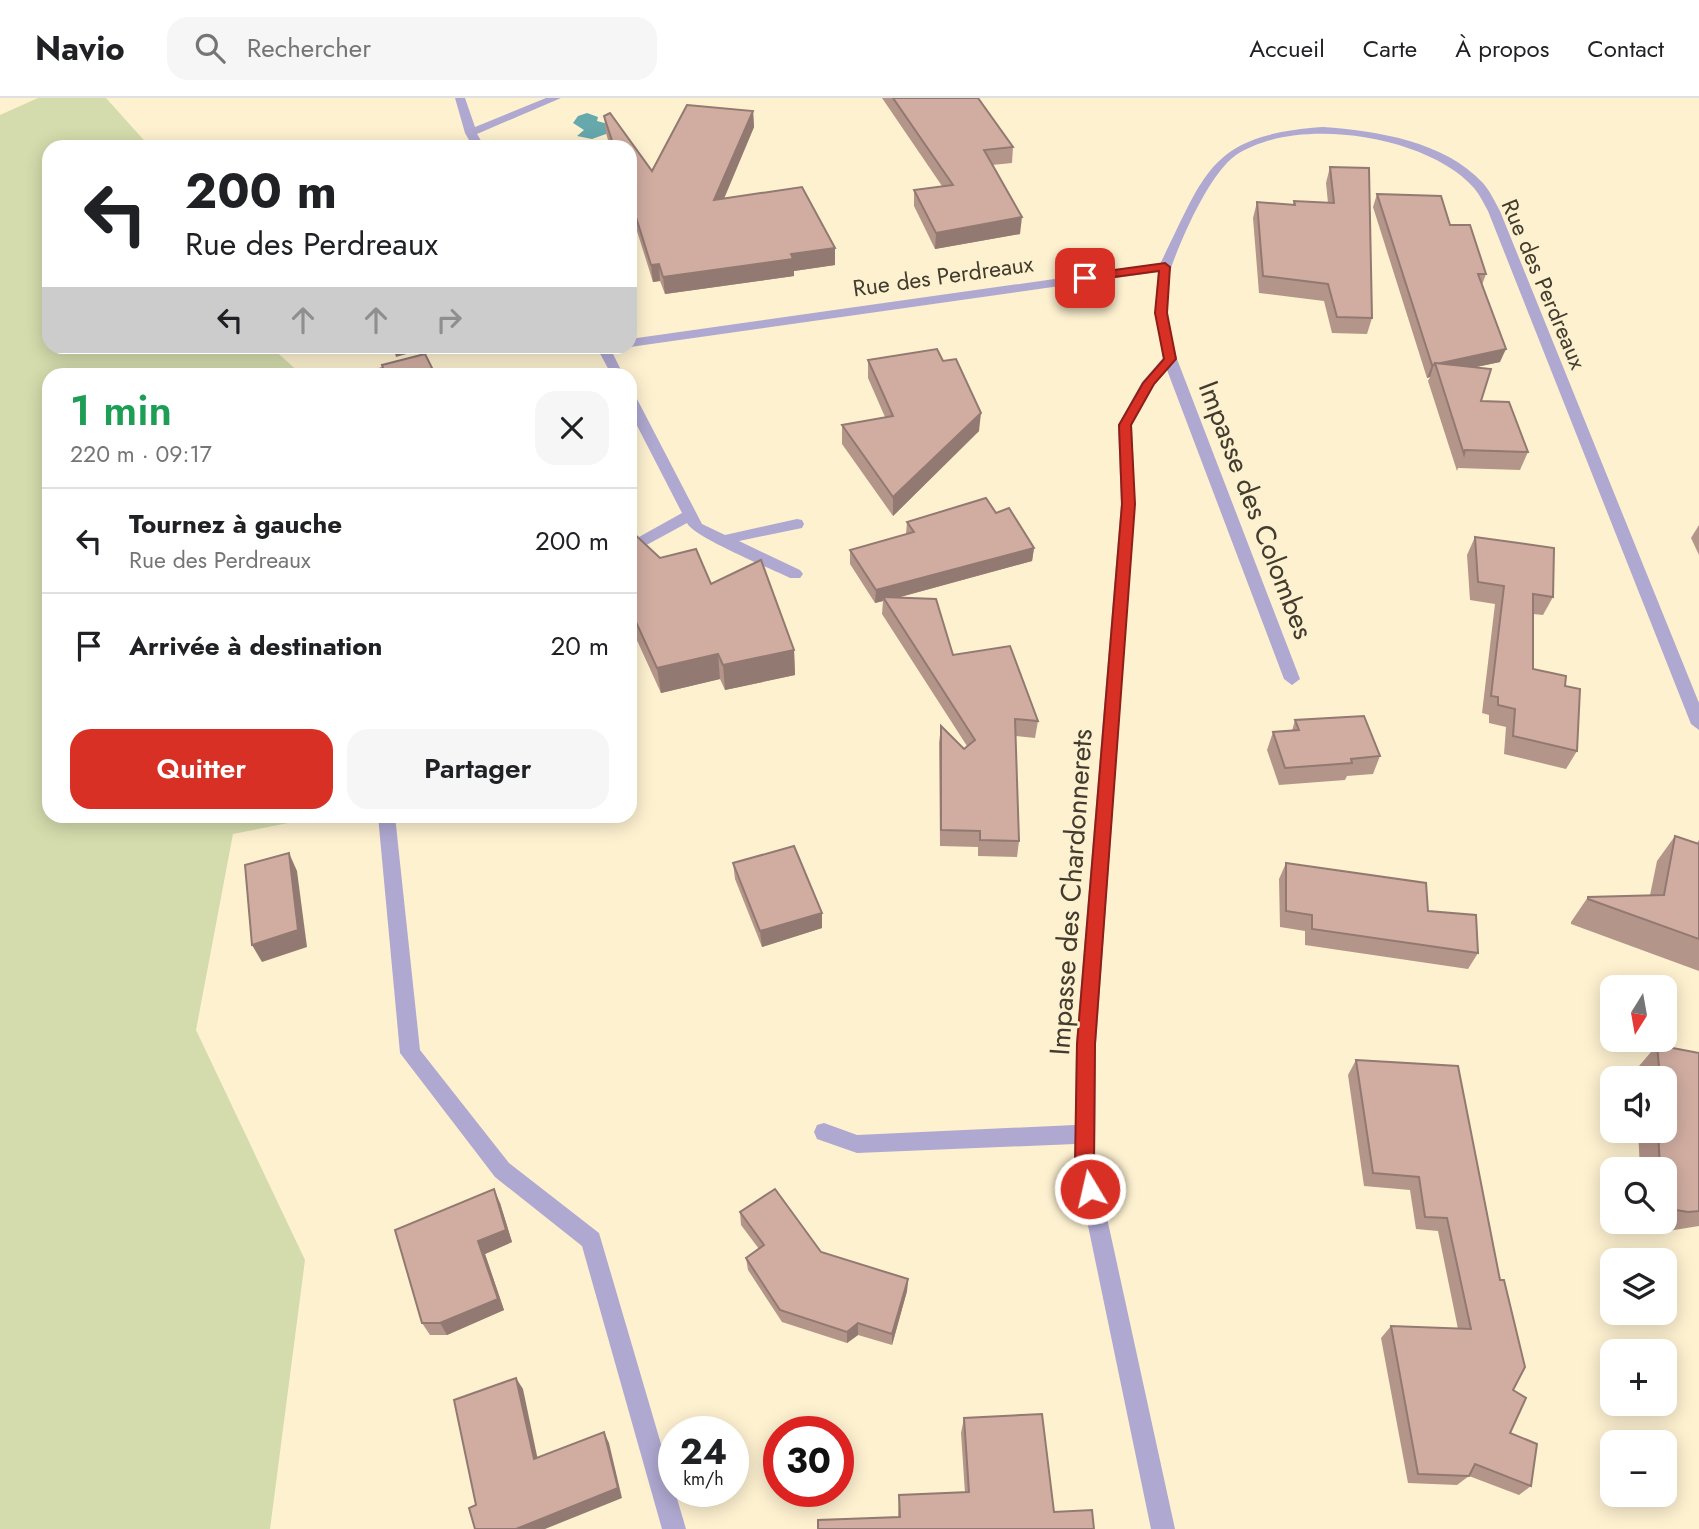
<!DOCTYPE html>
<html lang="fr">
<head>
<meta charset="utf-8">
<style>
  body { margin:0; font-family:Jost,sans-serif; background:#f6f6f6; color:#202124; height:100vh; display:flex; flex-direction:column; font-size:26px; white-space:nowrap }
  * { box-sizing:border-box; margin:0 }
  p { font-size:23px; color:#757577 }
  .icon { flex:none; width:38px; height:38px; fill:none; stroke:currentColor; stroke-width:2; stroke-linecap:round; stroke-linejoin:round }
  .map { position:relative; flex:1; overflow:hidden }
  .sheet { position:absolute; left:42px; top:270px; width:595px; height:455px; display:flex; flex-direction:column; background:#fff; border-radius:21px; box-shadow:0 4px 18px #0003 }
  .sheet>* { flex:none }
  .guide { position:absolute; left:42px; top:42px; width:595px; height:214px; border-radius:21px; box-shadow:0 4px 18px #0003; background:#fff; color:#202124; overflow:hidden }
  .needle { width:46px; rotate:191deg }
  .buttons { position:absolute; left:1600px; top:877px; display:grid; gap:14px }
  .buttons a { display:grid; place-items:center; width:77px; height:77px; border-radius:14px; background:#fff; box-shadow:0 4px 18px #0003; font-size:35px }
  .speed { position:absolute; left:658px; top:1318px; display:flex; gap:14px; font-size:35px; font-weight:700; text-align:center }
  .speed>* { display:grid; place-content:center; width:91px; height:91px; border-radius:50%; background:#fff; box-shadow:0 4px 18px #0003; line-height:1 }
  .speed small { font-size:18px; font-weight:400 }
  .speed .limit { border:10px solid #d22; background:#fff; color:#111 }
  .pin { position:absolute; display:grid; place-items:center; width:60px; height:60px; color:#fff; margin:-30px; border-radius:14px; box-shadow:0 4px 10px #0006 }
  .me { position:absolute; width:77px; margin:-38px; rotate:351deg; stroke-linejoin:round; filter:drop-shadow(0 0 5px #0008) }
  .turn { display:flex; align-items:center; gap:24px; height:147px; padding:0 28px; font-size:32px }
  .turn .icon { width:91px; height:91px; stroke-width:2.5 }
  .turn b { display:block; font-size:49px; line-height:60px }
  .lanes { display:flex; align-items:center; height:66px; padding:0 28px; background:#0003; justify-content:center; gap:35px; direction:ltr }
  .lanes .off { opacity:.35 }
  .round { display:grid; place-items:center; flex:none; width:74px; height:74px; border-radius:21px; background:#f6f6f6 }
  .head { display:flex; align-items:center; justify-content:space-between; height:119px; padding:0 28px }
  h1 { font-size:42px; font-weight:600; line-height:52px; color:#1e9e55 }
  .button { display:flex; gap:14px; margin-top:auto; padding:14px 28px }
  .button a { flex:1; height:80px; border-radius:21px; background:#d93025; color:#fff; font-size:28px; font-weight:600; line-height:80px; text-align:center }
  .button a+a { background:#f6f6f6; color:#202124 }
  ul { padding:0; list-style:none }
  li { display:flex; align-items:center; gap:21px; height:105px; padding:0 28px; border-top:2px solid #e0e0e0 }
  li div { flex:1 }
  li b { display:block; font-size:26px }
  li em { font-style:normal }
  header { display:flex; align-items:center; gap:42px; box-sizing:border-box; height:98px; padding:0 35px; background:#fff; border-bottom:2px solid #e0e0e0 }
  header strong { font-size:33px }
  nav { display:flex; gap:38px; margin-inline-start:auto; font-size:24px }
  .search { width:490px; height:63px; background:#f6f6f6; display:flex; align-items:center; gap:18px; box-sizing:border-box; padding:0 24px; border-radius:21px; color:#757577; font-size:26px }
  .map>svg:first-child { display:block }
  .green { fill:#d4dbac }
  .water { fill:#67a8ad }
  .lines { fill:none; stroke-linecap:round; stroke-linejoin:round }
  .minor { fill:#afa8d0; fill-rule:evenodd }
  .wall { fill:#b4958a }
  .shaded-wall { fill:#927971 }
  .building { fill:#d1ada1; stroke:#927971; stroke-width:2 }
  .route { fill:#d93025; stroke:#8d1f18; stroke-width:2 }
  .labels { text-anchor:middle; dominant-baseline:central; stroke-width:5; stroke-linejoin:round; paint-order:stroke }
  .far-street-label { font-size:23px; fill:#413c2f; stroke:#fdf1d0 }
  .street-label { font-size:28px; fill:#413c2f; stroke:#fdf1d0 }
</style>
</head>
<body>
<header>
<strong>Navio</strong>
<div class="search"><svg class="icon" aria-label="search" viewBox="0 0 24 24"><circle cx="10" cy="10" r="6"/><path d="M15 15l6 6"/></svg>Rechercher</div>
<nav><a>Accueil</a><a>Carte</a><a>À propos</a><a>Contact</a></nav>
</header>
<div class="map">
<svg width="1699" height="1431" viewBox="0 0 1699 1431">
  <rect width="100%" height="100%" fill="#fdf1d0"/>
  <!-- green -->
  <path class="green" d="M38,0H106L150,49H49V248L271,249L301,276H49V718H324L233,736L196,932L305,1162L270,1431H0V17Z"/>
  <!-- water -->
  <path class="water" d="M587,15L598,19L597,23L608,26L606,36L592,41L577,38L584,32L573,25L578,18Z"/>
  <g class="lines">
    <!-- minor -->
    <g class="minor">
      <path d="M455,0H465L475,29L546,0H561L477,36L485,49H473L465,35Z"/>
      <path d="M1323,29C1377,33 1444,43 1483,85C1490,93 1495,104 1500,113L1699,605V632L1691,626L1488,113C1484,106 1480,97 1474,90C1427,37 1296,17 1236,57C1210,75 1183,137 1172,167C1168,179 1167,201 1168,214C1168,229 1174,246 1177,261L1300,581L1292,587L1284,581L1167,272L1155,286L1132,327L1135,406L1096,946L1095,1065L1175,1431H1151L1075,1065V1046L857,1055L817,1041L814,1034L817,1027L824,1025L857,1037L1075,1027L1076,946L1121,406L1118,327L1142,284L1163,260L1155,215L1158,174L630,249L628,248L630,241L1160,166C1206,74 1209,37 1323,29Z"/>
      <path d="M596,248H609L623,276H611Z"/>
      <path d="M630,297L637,301L702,426L725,437L797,421L802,422L804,426L802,430L739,443L800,472L803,476L800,480H790C770,470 695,440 687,425L630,456V444L682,415L630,314Z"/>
      <path d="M378,718H395L420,952L509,1065L599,1135L686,1431H662L582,1148L495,1079L400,955Z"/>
    </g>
  </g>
  <!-- wall -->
  <g class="wall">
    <path d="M882,0H978L1013,49L1012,65L992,67L1020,136L935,151L914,108V92L942,88Z"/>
    <path d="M753,13L754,29L724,101L835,167L794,173V178L665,196L660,183L653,184L630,111V49H610L606,35L604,18L652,73Z"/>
    <path d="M1330,69L1372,220L1367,236L1332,235L1324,203L1259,195L1253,120L1257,104L1293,107L1294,103L1328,105L1326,85Z"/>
    <path d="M1377,96L1450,127L1486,176L1482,187L1500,264L1476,269L1481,303L1528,354L1520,372L1458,370L1457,373L1428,283L1430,279L1427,280L1373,109Z"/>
    <path d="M868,262L979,333L893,418L842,346V327L885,319L868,280Z"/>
    <path d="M996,415L1034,450L1032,463L897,500L953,557L1038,623L1035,640L1015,638L1019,743L1017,759L978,758V749L940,748L939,645L941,628L964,651L967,648L882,516L883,503L875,505L850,466V452L906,436L907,424Z"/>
    <path d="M1699,427V457L1691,440Z"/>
    <path d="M630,432L660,460L711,486L794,552L795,577L725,592L720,581L661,595L630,527Z"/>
    <path d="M1475,439L1553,499L1543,517L1533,516V571L1565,588L1577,653L1566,671L1504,656L1506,629L1489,625V617L1482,615L1495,506L1470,502L1467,457Z"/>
    <path d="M1295,622L1380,658L1373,676L1347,678L1345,682L1279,687L1267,652L1273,634L1292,633Z"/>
    <path d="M1675,738L1697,745L1699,742V873L1571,826V824L1588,799L1650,797L1657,763Z"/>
    <path d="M733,765L822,815V830L762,849L735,781Z"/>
    <path d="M1286,765L1428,813L1478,855L1468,871L1305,847V833L1280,829L1279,781Z"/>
    <path d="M1657,947L1699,955V1128L1668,1133L1643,1128V1124H1664V1071H1640L1638,1032H1664V980H1640L1639,968Z"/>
    <path d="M1356,962L1458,968L1513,1292L1510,1335L1531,1388L1519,1397L1469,1378L1457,1387L1408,1385L1381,1240L1391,1228L1458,1231L1438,1133L1416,1131L1410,1092L1364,1088L1348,977Z"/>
    <path d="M500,1105L512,1144L485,1156L504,1212L447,1237H430L422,1225Z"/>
    <path d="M740,1114L821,1154L908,1181L907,1193L892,1247L858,1237L847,1245L782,1224L748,1172L746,1160L759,1151L741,1127Z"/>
    <path d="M964,1320L1054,1414L1094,1431L898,1420L899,1397L965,1395L961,1335Z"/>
  </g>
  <!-- shaded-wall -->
  <g class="shaded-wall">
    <path d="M753,13L754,29L716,119L714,102Z"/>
    <path d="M1022,119L1020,136L935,151L936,135Z"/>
    <path d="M835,150V167L794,173V178L665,196L663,179L791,156Z"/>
    <path d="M659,166L660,183L653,184L651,167Z"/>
    <path d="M393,248H434L396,259Z"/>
    <path d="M1506,251L1500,264L1439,277L1435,266Z"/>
    <path d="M1434,266L1430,279L1427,280L1432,267Z"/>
    <path d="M981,315L979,333L893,418V399Z"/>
    <path d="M1034,450L1032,463L885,503L883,499V503L875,505L876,492Z"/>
    <path d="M794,552L795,577L725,592L723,567Z"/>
    <path d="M718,556L720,581L661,595L657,570Z"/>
    <path d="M289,755L297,773L307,849L262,864L252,847Z"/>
    <path d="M822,815V830L762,849L760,833Z"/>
    <path d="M494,1091L500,1105L512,1144L485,1156L504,1212L447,1237L440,1225Z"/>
    <path d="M908,1181L907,1193L892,1247V1236Z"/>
    <path d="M858,1225V1237L847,1245V1234Z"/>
    <path d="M516,1280L523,1291L540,1372L534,1361Z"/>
    <path d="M604,1334L609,1345L622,1400L545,1431H516Z"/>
  </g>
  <!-- building -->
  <g class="building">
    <path d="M893,0H978L1013,49L984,52L1022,119L936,135L914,92L953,87Z"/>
    <path d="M687,7L753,13L714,102L802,89L835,150L791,156L793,161L663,179L659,166L651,167L630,100V49H614L604,18L610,15L652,73Z"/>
    <path d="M1330,69L1369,70L1372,220L1337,219L1328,186L1263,178L1257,104L1295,107L1294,103L1334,105Z"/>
    <path d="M1377,96L1441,98L1450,127H1470L1486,176H1478L1506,251L1432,267Z"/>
    <path d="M937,251L943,263L956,261L981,315L893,399L842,327L893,318L868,262Z"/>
    <path d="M425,256L435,276H366L365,274L383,270L382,267Z"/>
    <path d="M1435,265L1491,271L1481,303L1509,304L1528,354L1465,352L1464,356Z"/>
    <path d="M986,400L996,415L1009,410L1034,450L876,492L850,452L914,434L907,424Z"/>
    <path d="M630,432L660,460L696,451L711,486L761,462L794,552L723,567L718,556L657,570L630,511Z"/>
    <path d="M1475,439L1554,450L1553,499L1533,496V571L1566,578L1565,588L1580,591L1577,653L1513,638L1515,611L1498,607V599L1491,598L1504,488L1478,484Z"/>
    <path d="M883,499L936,501L953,557L1010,548L1038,623L1015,621L1019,743L980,742V733L941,732V628L964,651L975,642Z"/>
    <path d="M1364,618L1380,658L1351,661L1352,665L1285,670L1273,634L1299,632L1295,622Z"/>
    <path d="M1675,738L1699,746V841L1588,801V799L1664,797Z"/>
    <path d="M794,748L822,815L760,833L733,765Z"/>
    <path d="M289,755L298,832L252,847L245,767Z"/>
    <path d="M1286,765L1426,785L1428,813L1476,817L1478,855L1312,831V817L1286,813Z"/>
    <path d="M1657,947L1699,955V1113L1688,1114L1664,1110V1071H1660L1658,1032H1664V980H1660Z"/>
    <path d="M1356,962L1458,968L1500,1182H1504L1525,1269L1513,1292L1526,1300L1510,1335L1537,1346L1531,1388L1475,1366L1469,1378L1418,1376L1391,1228L1471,1231L1447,1120L1425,1119L1419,1079L1373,1075Z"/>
    <path d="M494,1091L506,1132L478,1143L498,1201L440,1225H422L395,1132Z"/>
    <path d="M775,1091L821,1154L908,1181L892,1236L858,1225L847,1234L780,1212L746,1160L764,1147L740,1114Z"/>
    <path d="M516,1280L534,1361L604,1334L618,1390L516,1431H475L469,1410L476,1407L454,1302Z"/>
    <path d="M1042,1316L1054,1414L1092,1412L1094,1431H818V1422L900,1419L899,1397L969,1394L964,1320Z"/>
  </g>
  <!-- route -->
  <path class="route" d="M1165,165L1170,169L1167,215L1176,261L1154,286L1131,327L1135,406L1095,946L1094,1065L1100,1091L1097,1098L1090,1100L1084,1098L1075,1065L1077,946L1122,406L1119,327L1143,285L1164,261L1155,215L1159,173L1085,183L1079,180L1085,176Z"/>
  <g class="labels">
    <!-- far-street labels -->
    <g class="far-street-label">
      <text transform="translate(943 178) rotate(-8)">Rue des Perdreaux</text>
      <text transform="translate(1544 186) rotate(67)">Rue des Perdreaux</text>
    </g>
    <!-- street labels -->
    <g class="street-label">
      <text transform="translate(1256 412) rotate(69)">Impasse des Colombes</text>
      <text transform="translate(1071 794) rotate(-86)">Impasse des Chardonnerets</text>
    </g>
  </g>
</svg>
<div class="buttons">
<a><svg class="needle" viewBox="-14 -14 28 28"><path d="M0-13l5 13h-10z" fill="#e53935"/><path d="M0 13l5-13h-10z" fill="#757577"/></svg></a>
<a><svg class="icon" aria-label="sound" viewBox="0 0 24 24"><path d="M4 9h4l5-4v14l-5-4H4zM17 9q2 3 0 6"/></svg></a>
<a><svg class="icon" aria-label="search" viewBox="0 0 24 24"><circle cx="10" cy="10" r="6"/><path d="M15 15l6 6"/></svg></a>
<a><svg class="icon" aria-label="layers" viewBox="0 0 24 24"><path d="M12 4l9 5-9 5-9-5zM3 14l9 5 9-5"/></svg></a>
<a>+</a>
<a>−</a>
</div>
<div class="speed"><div>24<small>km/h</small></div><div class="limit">30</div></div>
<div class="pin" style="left:1085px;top:180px;background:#d93025"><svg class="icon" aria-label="arrive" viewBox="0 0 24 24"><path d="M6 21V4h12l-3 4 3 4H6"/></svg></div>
<svg class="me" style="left:1090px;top:1091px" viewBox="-20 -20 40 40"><circle r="17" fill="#d93025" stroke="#fff" stroke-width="3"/><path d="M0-11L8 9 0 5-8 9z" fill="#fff"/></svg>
<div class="guide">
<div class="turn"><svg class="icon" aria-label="left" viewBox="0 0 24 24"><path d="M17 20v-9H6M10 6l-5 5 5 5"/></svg><div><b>200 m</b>Rue des Perdreaux</div></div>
<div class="lanes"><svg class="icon" aria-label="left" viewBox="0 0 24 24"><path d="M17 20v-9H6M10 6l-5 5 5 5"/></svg><svg class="icon off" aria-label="ahead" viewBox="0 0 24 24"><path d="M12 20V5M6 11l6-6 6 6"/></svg><svg class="icon off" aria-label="ahead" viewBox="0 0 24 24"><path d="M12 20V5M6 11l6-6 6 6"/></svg><svg class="icon off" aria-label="right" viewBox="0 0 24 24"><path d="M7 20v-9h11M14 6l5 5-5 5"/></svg></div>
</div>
<section class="sheet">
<div class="head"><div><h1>1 min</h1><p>220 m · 09:17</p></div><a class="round"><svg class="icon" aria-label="close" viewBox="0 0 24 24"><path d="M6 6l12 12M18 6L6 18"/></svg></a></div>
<ul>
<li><svg class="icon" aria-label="left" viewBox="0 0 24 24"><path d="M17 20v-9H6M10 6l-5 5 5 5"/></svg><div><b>Tournez à gauche</b><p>Rue des Perdreaux</p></div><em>200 m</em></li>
<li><svg class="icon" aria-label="arrive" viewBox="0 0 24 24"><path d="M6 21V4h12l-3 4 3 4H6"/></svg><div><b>Arrivée à destination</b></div><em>20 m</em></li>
</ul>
<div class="button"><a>Quitter</a><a>Partager</a></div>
</section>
</div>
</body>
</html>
